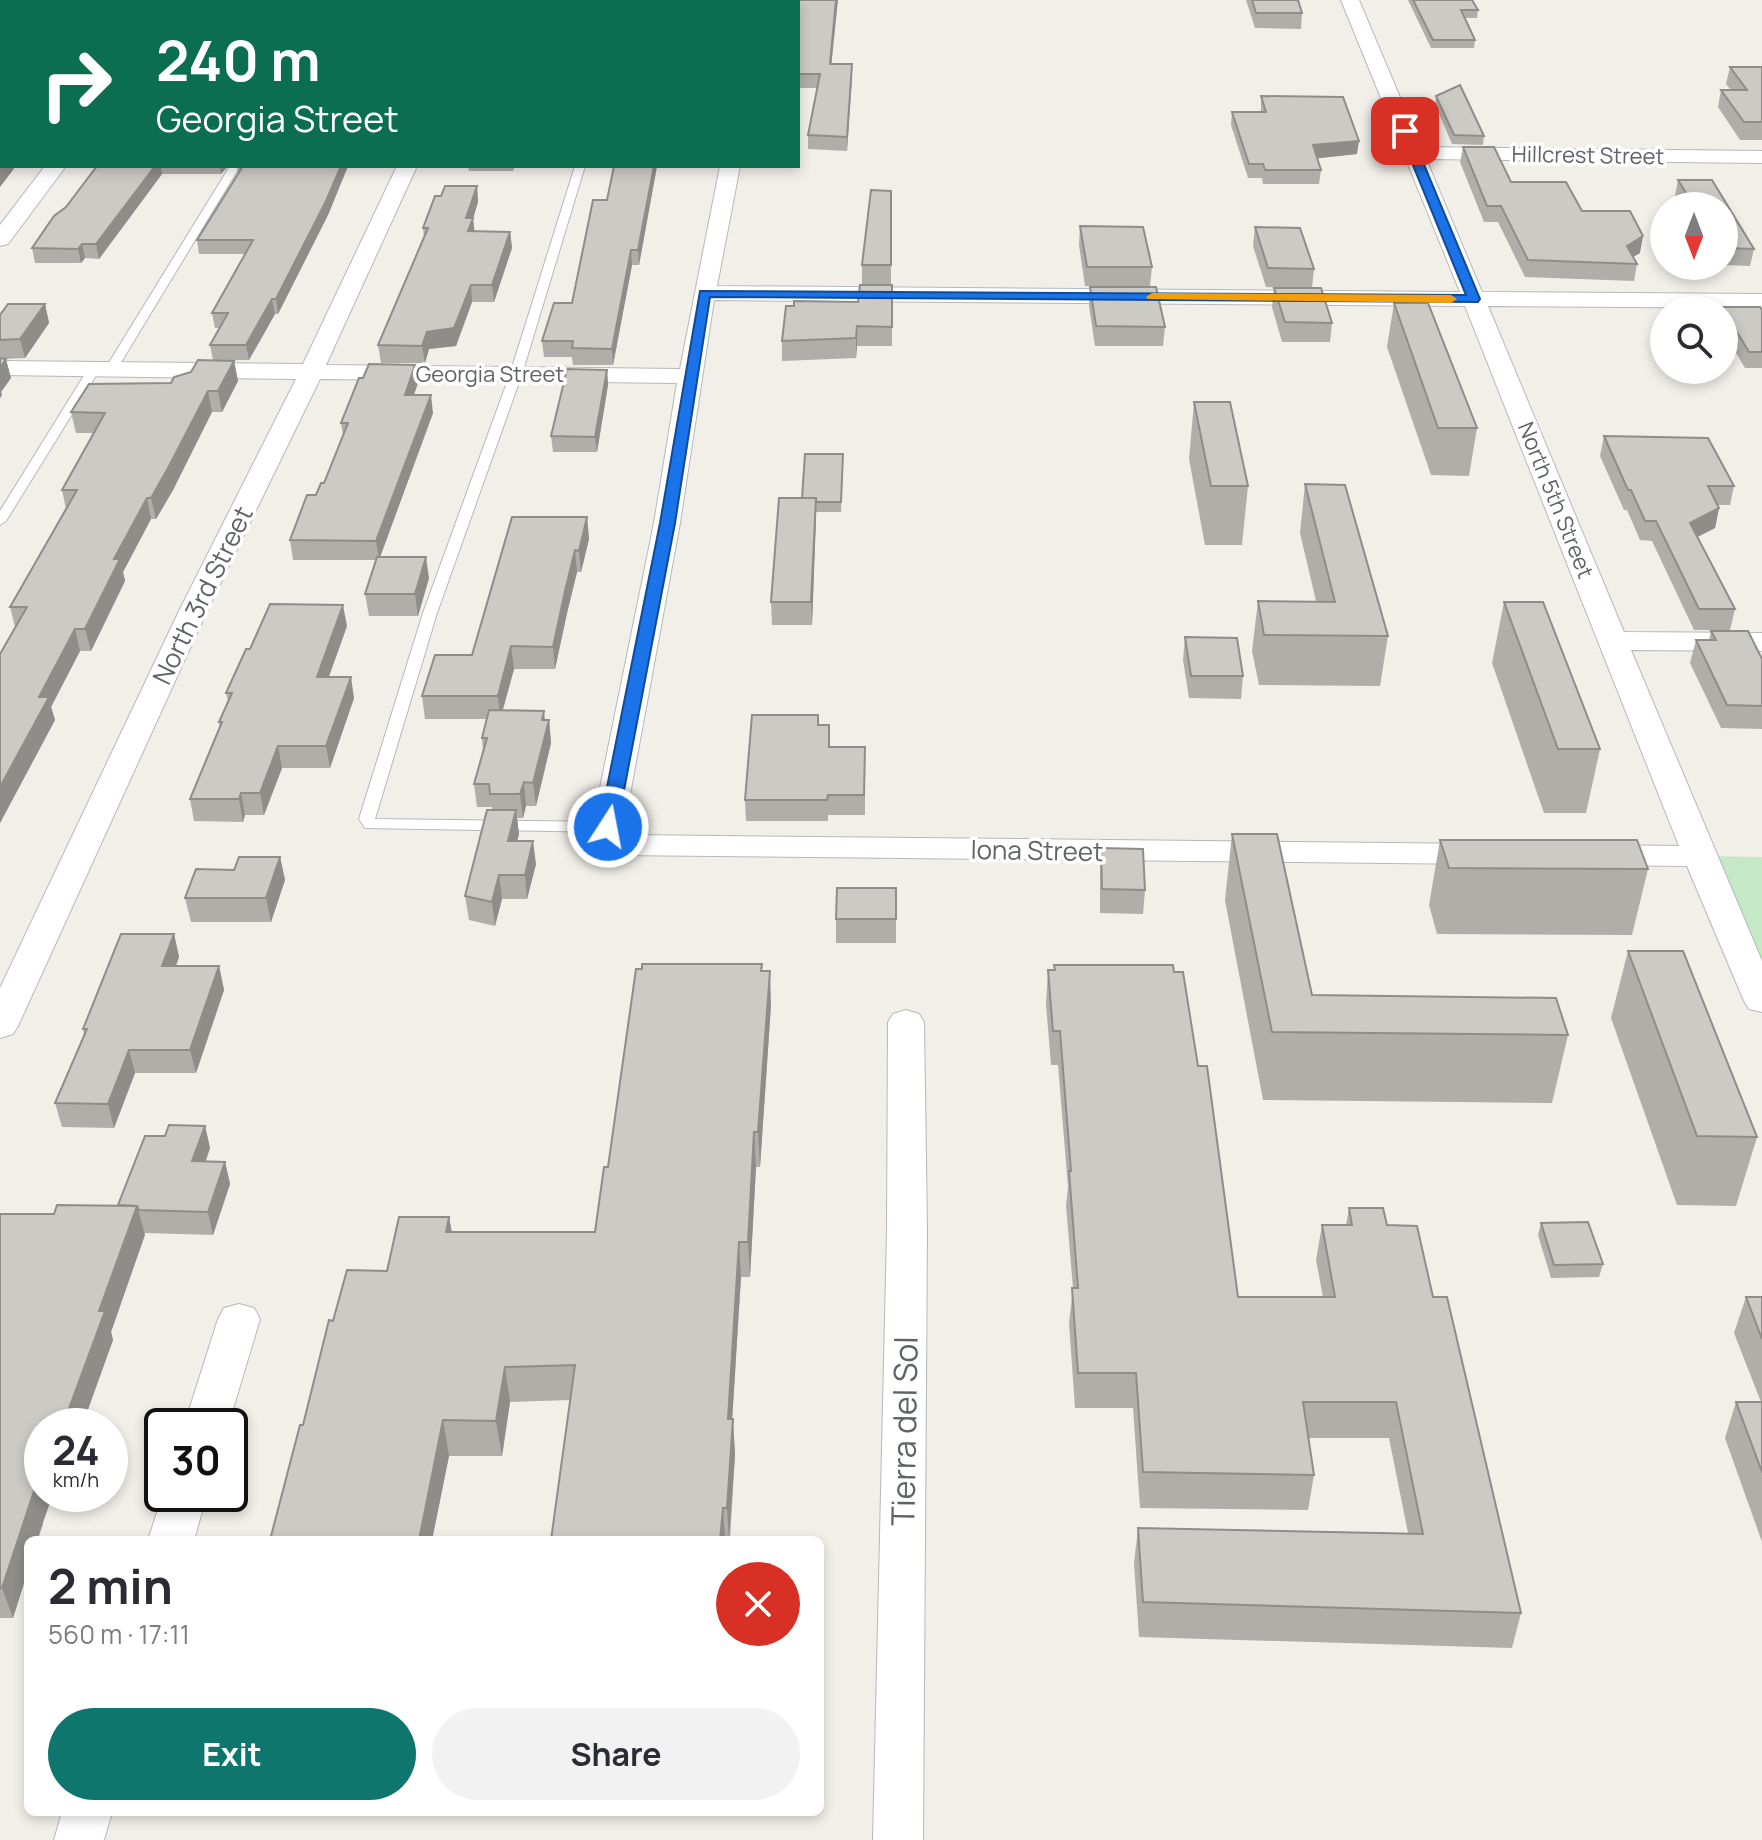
<!DOCTYPE html>
<html lang="en">
<head>
<meta charset="utf-8">
<style>
  body { margin:0; font-family:Manrope,sans-serif; background:#f2f2f3; color:#2b2b33; height:100vh; display:flex; flex-direction:column; font-size:30px; white-space:nowrap }
  * { box-sizing:border-box; margin:0 }
  p { font-size:26px; color:#7c7c81 }
  .icon { flex:none; width:44px; height:44px; fill:none; stroke:currentColor; stroke-width:2; stroke-linecap:round; stroke-linejoin:round }
  .map { position:relative; flex:1; overflow:hidden }
  .details { position:absolute; left:24px; top:1536px; width:800px; height:280px; display:flex; flex-direction:column; background:#fff; border-radius:12px; box-shadow:0 4px 12px #0003 }
  .details>* { flex:none }
  .hud { position:absolute; left:0px; top:0px; width:800px; height:168px; box-shadow:0 4px 12px #0003; background:#0b6e4f; color:#fff; overflow:hidden }
  .needle { width:52px; rotate:180deg }
  .buttons { position:absolute; left:1650px; top:192px; display:grid; gap:16px }
  .buttons a { display:grid; place-items:center; width:88px; height:88px; border-radius:50%; background:#fff; box-shadow:0 4px 12px #0003; font-size:40px }
  .speed { position:absolute; left:24px; top:1408px; display:flex; gap:16px; font-size:40px; font-weight:700; text-align:center }
  .speed>* { display:grid; place-content:center; width:104px; height:104px; border-radius:50%; background:#fff; box-shadow:0 4px 12px #0003; line-height:1 }
  .speed small { font-size:20px; font-weight:400 }
  .speed .limit { border:4px solid #111; border-radius:12px; background:#fff; color:#111 }
  .pin { position:absolute; display:grid; place-items:center; width:68px; height:68px; color:#fff; margin:-34px; border-radius:16px; box-shadow:0 4px 12px #0006 }
  .me { position:absolute; width:88px; margin:-44px; rotate:11deg; stroke-linejoin:round; filter:drop-shadow(0 0 6px #0008) }
  .turn { display:flex; align-items:center; gap:28px; height:168px; padding:0 24px; font-size:36px }
  .turn .icon { width:104px; height:104px; stroke-width:2.5 }
  .turn b { display:block; font-size:56px; line-height:68px }
  .round { display:grid; place-items:center; flex:none; width:84px; height:84px; border-radius:42px; background:#f2f2f3 }
  .head { display:flex; align-items:center; justify-content:space-between; height:136px; padding:0 24px }
  h1 { font-size:48px; font-weight:700; line-height:60px }
  .button { display:flex; gap:16px; margin-top:auto; padding:16px 24px }
  .button a { flex:1; height:92px; border-radius:48px; background:#0f766e; color:#fff; font-size:32px; font-weight:700; line-height:92px; text-align:center }
  .button a+a { background:#f2f2f3; color:#2b2b33 }
  .map>svg:first-child { display:block }
  .green { fill:#c5e8c5 }
  .lines { fill:none; stroke-linecap:round; stroke-linejoin:round }
  .lane-casing { stroke:#b5b8bc; stroke-width:2 }
  .street-casing { stroke:#b5b8bc; stroke-width:2 }
  .lane { fill:#fff; fill-rule:evenodd }
  .street { fill:#fff; fill-rule:evenodd }
  .wall { fill:#afaea9 }
  .shaded-wall { fill:#8f8d8a }
  .building { fill:#cccac5; stroke:#8f8d8a; stroke-width:2 }
  .route { fill:#1a73e8; stroke:#114b97; stroke-width:2 }
  .slow { fill:#f59e0b }
  .labels { text-anchor:middle; dominant-baseline:central; stroke-width:7; stroke-linejoin:round; paint-order:stroke }
  .far-street-label { font-size:22px; fill:#5f6368; stroke:#fff }
  .street-label { font-size:26px; fill:#5f6368; stroke:#fff }
  .near-street-label { font-size:32px; fill:#5f6368; stroke:#fff }
</style>
</head>
<body>
<div class="map">
<svg width="1762" height="1840" viewBox="0 0 1762 1840">
  <rect width="100%" height="100%" fill="#f1efe8"/>
  <!-- green -->
  <path class="green" d="M1699,856L1762,857V1001Z"/>
  <g class="lines">
    <defs>
      <g id="lane">
        <path d="M2,31V38L0,39V32Z"/>
        <path d="M230,166H240L117,369L107,371L105,369Z"/>
        <path d="M575,166H585L522,374L437,613L375,819L608,822L616,827L608,832L365,828L359,819L423,613L510,374Z"/>
        <path d="M94,366L100,369L6,521L0,525V511L88,369Z"/>
      </g>
      <g id="street">
        <path d="M476,0H494L475,2Z"/>
        <rect x="752" y="0" width="18" height="2"/>
        <path d="M1341,0H1359L1421,147L1762,151V163L1426,159L1482,292L1762,294V308L1488,306L1624,632L1762,633V651L1631,650L1762,961V1012L1749,1009L1744,1001L1687,866L1599,865L1587,862L1583,855L1587,848L1599,845L1679,846L1465,306L714,300L680,523L624,827L627,835L1482,844L1494,847L1498,854L1494,861L1482,864L615,855L603,852L592,827L654,523L677,383L320,379L207,611L18,1026L13,1034L0,1038V988L179,611L296,379L0,375V361L303,364L397,166H417L326,365L680,369L720,166H740L717,286L1460,292Z"/>
        <path d="M45,166H66L8,244L0,246V225Z"/>
        <path d="M906,1010L919,1014L924,1022L927,1231L923,1840H873L887,1231L888,1022L893,1014Z"/>
        <path d="M239,1304L254,1308L260,1319L228,1426H184L218,1319L224,1308Z"/>
        <path d="M163,1494H207L194,1540H148Z"/>
        <path d="M62,1812H112L104,1840H54Z"/>
      </g>
    </defs>
    <!-- lane casing -->
    <use href="#lane" class="lane-casing"/>
    <!-- street casing -->
    <use href="#street" class="street-casing"/>
    <!-- lane -->
    <use href="#lane" class="lane"/>
    <!-- street -->
    <use href="#street" class="street"/>
  </g>
  <!-- wall -->
  <g class="wall">
    <path d="M0,0H147L146,2H2V25H0Z"/>
    <rect x="642" y="0" width="88" height="2"/>
    <path d="M1246,0H1298L1302,13L1301,29L1255,28Z"/>
    <path d="M1408,0H1472L1478,10L1477,18H1465L1475,40L1474,48H1431Z"/>
    <path d="M798,8L832,64H852L847,151L808,149V135L817,88H798Z"/>
    <path d="M1730,67H1762V140H1740L1718,107L1721,90H1731L1726,84Z"/>
    <path d="M1261,96L1357,154L1317,158L1321,170L1319,184H1263L1262,178H1248L1231,125L1232,112H1261Z"/>
    <path d="M1436,96L1484,136L1483,145L1452,144L1435,104Z"/>
    <path d="M1463,147L1511,182L1582,211L1640,253L1633,257L1637,264L1634,281L1525,277L1498,222H1484L1460,162Z"/>
    <path d="M97,166H228L221,174H162L99,259L85,258L81,263H35L32,248L66,207Z"/>
    <path d="M237,166H348L328,215L278,314H275L249,360H213L210,345L220,328H215L212,313L245,254H199L197,240L238,174Z"/>
    <path d="M468,166H515L513,171H469Z"/>
    <path d="M614,166H657L639,265H632L613,365H573L572,357H544L542,341L572,303L607,200Z"/>
    <path d="M1678,180H1712L1754,249L1750,266L1724,265V206H1681L1675,196Z"/>
    <path d="M477,186L478,202L473,218L474,231L510,232L512,248L494,302H472L456,346L429,349L425,363H381L378,345L424,237L423,228L441,196Z"/>
    <path d="M891,191V284H862V265Z"/>
    <path d="M1080,226L1152,267L1150,286H1085L1079,245Z"/>
    <path d="M1255,227L1314,269L1312,288L1266,287L1253,246Z"/>
    <path d="M892,285V346H857L856,358L782,361V341Z"/>
    <path d="M1090,287L1165,327L1163,346H1095L1089,306Z"/>
    <path d="M1274,288L1332,323L1330,342H1282L1272,307Z"/>
    <path d="M1394,303L1477,428L1469,476L1431,475L1387,347Z"/>
    <path d="M45,304L49,323L25,358L3,359L11,378L1,392L2,395L0,398V315Z"/>
    <path d="M1722,307L1762,310V368H1745L1724,333V310H1721Z"/>
    <path d="M234,361L238,381L222,412H212L173,490L156,519H151L123,572L125,581L91,651H80L51,707L55,720L0,823V654L15,627L10,607L66,509L62,490L94,433H76L71,412L171,383Z"/>
    <path d="M415,365L418,383L414,395L433,413L380,557L429,578L418,616H369L365,594L376,560H293L290,540L324,483L343,435L341,423L363,378Z"/>
    <path d="M607,370L608,385L597,452H553L551,436Z"/>
    <path d="M1194,402L1248,486L1242,545H1205L1189,459Z"/>
    <path d="M1604,436L1734,486L1730,505H1718L1719,508L1715,528L1697,536L1735,609L1730,630H1694L1652,541L1640,540L1627,510H1624L1600,456Z"/>
    <path d="M843,465L841,512H816L812,625H772L771,602L802,498Z"/>
    <path d="M1305,484L1388,636L1380,686L1259,685L1252,651L1258,601H1316L1300,533Z"/>
    <path d="M587,517L589,539L581,572H577L567,613L555,669H514L503,710L549,720L551,743L536,806H526L523,818H517L519,834L517,841L536,864L527,899H502L495,926L469,920L465,896L492,810V807H477L474,784L483,752L482,738L487,719H425L422,696L472,655Z"/>
    <path d="M1504,602L1600,749L1586,813H1544L1492,663Z"/>
    <path d="M347,626L329,677L354,698L330,768H282L264,815H245L243,822L194,821L190,799L220,727L219,722L228,701L226,693L250,649Z"/>
    <path d="M1711,631L1762,659V729L1721,728L1690,663L1696,640H1709Z"/>
    <path d="M1185,637L1243,676L1241,699L1189,698L1183,660Z"/>
    <path d="M818,725L829,747H865V815H828V821H746L745,800Z"/>
    <path d="M1232,834L1312,995L1568,1035L1552,1103L1263,1100L1225,900Z"/>
    <path d="M1440,840L1648,869L1632,935L1437,934L1429,905Z"/>
    <path d="M1101,848L1145,890L1143,914L1100,913V872Z"/>
    <path d="M280,857L285,880L271,922H191L185,898L234,870Z"/>
    <path d="M896,888V943H836V919Z"/>
    <path d="M174,934L179,957L176,966H219L224,990L196,1073H135L114,1128L62,1127L55,1103L84,1035L83,1029Z"/>
    <path d="M1628,951L1757,1137L1736,1206L1677,1205L1611,1018Z"/>
    <path d="M762,964V971L771,1005L760,1167H756L750,1277H741L732,1419L735,1454L730,1540H551L570,1400L510,1402L502,1456H449L432,1540H270L333,1321L387,1271L449,1217L452,1232H595L608,1167Z"/>
    <path d="M1054,965L1174,972L1198,1066L1238,1297H1323L1316,1260L1322,1225H1346L1349,1208L1387,1225L1433,1297L1521,1613L1512,1648L1139,1637L1134,1563L1138,1528L1408,1533L1389,1438H1308L1314,1475L1308,1510L1140,1508L1133,1408H1075L1069,1323L1073,1288L1066,1206L1068,1187L1058,1065H1051L1046,1004L1048,970H1054Z"/>
    <path d="M205,1126L210,1148L206,1161L225,1162L230,1184L213,1235L145,1233L111,1332L113,1340L82,1426H42L43,1524L13,1618H0V1214H54L118,1205L165,1136Z"/>
    <path d="M1541,1223L1603,1264L1599,1277L1551,1278L1538,1235Z"/>
    <path d="M1746,1297H1762V1542L1725,1438L1736,1402H1761L1734,1333Z"/>
  </g>
  <!-- shaded-wall -->
  <g class="shaded-wall">
    <path d="M836,0H838L830,78V64Z"/>
    <path d="M852,64V78L847,151V137Z"/>
    <path d="M1359,141L1357,154L1312,159L1313,145Z"/>
    <path d="M2,166H16L0,187V168Z"/>
    <path d="M155,166H161L162,174L99,259L96,244Z"/>
    <path d="M220,166H228L221,174Z"/>
    <path d="M341,166H348L328,215L278,314L276,299Z"/>
    <path d="M654,166H657L639,265L638,250Z"/>
    <path d="M477,186L478,202L473,219L475,234L468,233L466,218Z"/>
    <path d="M510,232L512,248L494,302L492,285Z"/>
    <path d="M1643,236L1640,253L1623,263L1627,246Z"/>
    <path d="M82,244L85,258L81,263L78,249Z"/>
    <path d="M631,250L632,265L613,365L612,349Z"/>
    <path d="M471,285L472,302L456,346L429,349L425,363L422,346L427,332Z"/>
    <path d="M272,299L275,314L249,360L246,345Z"/>
    <path d="M45,304L49,323L25,358L20,339Z"/>
    <path d="M857,326V346L856,358V338Z"/>
    <path d="M6,359L11,378L1,392L2,395L0,398V368Z"/>
    <path d="M234,361L238,381L222,412L218,391Z"/>
    <path d="M415,365L418,383L407,413L405,395Z"/>
    <path d="M607,370L608,385L597,452L595,437Z"/>
    <path d="M208,391L212,412L173,490L156,519L151,498Z"/>
    <path d="M431,395L433,413L379,560L376,541Z"/>
    <path d="M147,498L151,519L123,572L125,581L91,651L85,629L114,559Z"/>
    <path d="M816,498V519L812,625L811,602Z"/>
    <path d="M1719,508L1715,528L1686,543L1690,523Z"/>
    <path d="M587,517L589,539L581,572L579,551Z"/>
    <path d="M575,550L577,572L567,613L555,669L553,647L565,591Z"/>
    <path d="M426,557L429,578L418,616L415,594Z"/>
    <path d="M343,605L347,626L321,698L317,677Z"/>
    <path d="M75,629L80,651L51,707L55,720L0,823V787L39,697Z"/>
    <path d="M511,646L514,669L500,719L498,696Z"/>
    <path d="M351,677L354,698L330,768L326,746Z"/>
    <path d="M544,711L546,731L549,720L551,743L536,806L533,783Z"/>
    <path d="M278,746L282,768L264,815L260,793Z"/>
    <path d="M524,782L526,806L523,818L520,794Z"/>
    <path d="M241,793L245,815L243,822L239,799Z"/>
    <path d="M516,810L519,834L511,864L508,841Z"/>
    <path d="M533,841L536,864L527,899L525,875Z"/>
    <path d="M280,857L285,880L271,922L266,898Z"/>
    <path d="M499,875L502,899L495,926L492,902Z"/>
    <path d="M174,934L179,957L167,989L162,966Z"/>
    <path d="M219,966L224,990L196,1073L190,1050Z"/>
    <path d="M770,971L771,1005L760,1167L758,1132Z"/>
    <path d="M129,1050L135,1073L114,1128L108,1104Z"/>
    <path d="M205,1126L210,1148L197,1184L192,1161Z"/>
    <path d="M754,1132L756,1167L750,1277L748,1242Z"/>
    <path d="M225,1162L230,1184L213,1235L208,1212Z"/>
    <path d="M137,1206L145,1235L111,1332L113,1340L82,1426H65L64,1422L99,1311Z"/>
    <path d="M449,1217L455,1252L446,1232Z"/>
    <path d="M739,1242L741,1277L730,1454L728,1419Z"/>
    <path d="M505,1367L510,1402L502,1456L496,1421Z"/>
    <path d="M733,1419L735,1454L729,1540L727,1508Z"/>
    <path d="M443,1420L449,1456L432,1540H419Z"/>
    <path d="M42,1469V1494H53L37,1540H28V1570L13,1618L2,1588L33,1494Z"/>
    <path d="M723,1508L725,1540H720Z"/>
  </g>
  <!-- building -->
  <g class="building">
    <path d="M0,0H137L135,2H2V14H0Z"/>
    <path d="M220,0H425L424,2H219Z"/>
    <path d="M515,0H578L577,2H514Z"/>
    <rect x="676" y="0" width="51" height="2"/>
    <path d="M798,0H836L830,64H852L847,137L808,135L820,74H798Z"/>
    <path d="M1252,0H1298L1302,13H1256Z"/>
    <path d="M1413,0H1472L1478,10H1461L1475,40H1433Z"/>
    <path d="M1730,67H1762V122H1744L1721,90H1747Z"/>
    <path d="M1460,85L1484,136L1454,135L1436,96Z"/>
    <path d="M1261,96L1343,97L1359,141L1313,145L1321,170H1265L1263,164H1249L1232,112H1266Z"/>
    <path d="M0,116H2V165L0,168Z"/>
    <path d="M1463,147H1494L1511,182H1566L1582,211H1630L1643,236L1627,246L1637,264L1528,260L1501,206H1487Z"/>
    <path d="M97,166H155L96,244H82L78,249L32,248L54,216L66,207Z"/>
    <path d="M243,166H341L326,201L276,299H272L246,345H210L228,313H212L253,240H197Z"/>
    <path d="M614,166H654L638,250H631L612,349L572,348L573,341H542L554,303H572L593,200H607Z"/>
    <path d="M1678,180H1712L1754,249L1724,248V206H1694Z"/>
    <path d="M445,186H477L466,218H473L468,231L510,232L492,285H471L454,328L427,332L422,346L378,345L428,228H423L435,196H441Z"/>
    <path d="M871,190L891,191V265H862Z"/>
    <path d="M1080,226L1143,227L1152,267H1087Z"/>
    <path d="M1255,227L1300,228L1314,269L1268,268Z"/>
    <path d="M860,285H892V327L857,326L856,338L782,341L786,306H794V301L858,302Z"/>
    <path d="M1090,287H1156L1165,327L1096,326Z"/>
    <path d="M1274,288H1321L1332,323L1285,322Z"/>
    <path d="M1394,303H1428L1477,428H1438Z"/>
    <path d="M8,304H45L20,339L0,340V315Z"/>
    <path d="M1722,307H1760L1762,310V352H1749Z"/>
    <path d="M0,358L6,359L0,368Z"/>
    <path d="M198,360L234,361L218,391H208L168,468L151,498H147L114,559H120L85,629H75L39,697H49L0,787V654L27,607H10L77,490H62L105,413L71,412L89,384L171,383L174,377L191,372Z"/>
    <path d="M369,364L415,365L405,395H431L376,541L290,540L307,495H316L321,483H324L348,423H341L359,378H363Z"/>
    <path d="M567,369L607,370L595,437L551,436Z"/>
    <path d="M1194,402H1230L1248,486H1211Z"/>
    <path d="M1604,436L1708,438L1734,486H1708L1719,508L1690,523L1735,609H1699L1656,521H1645L1631,490H1628Z"/>
    <path d="M805,454H843L841,502H816V498H802Z"/>
    <path d="M1305,484L1345,485L1388,636L1264,635L1258,601L1335,602Z"/>
    <path d="M779,498H816L811,602H771Z"/>
    <path d="M512,517H587L579,551L575,550L565,591L553,647L511,646L498,696H422L435,655H472Z"/>
    <path d="M377,557H426L415,594H365Z"/>
    <path d="M1504,602H1543L1600,749H1558Z"/>
    <path d="M270,604L343,605L317,677H351L326,746H278L260,793H241L239,799H190L222,722H219L232,693H226L246,649H250Z"/>
    <path d="M1711,631H1748L1762,659V706L1727,705L1696,640H1716Z"/>
    <path d="M1185,637L1237,638L1243,676H1191Z"/>
    <path d="M489,710L544,711L542,720H549L533,783L524,782L520,794H490L489,784H474L487,738H482Z"/>
    <path d="M752,715H818V725H829V747H865L864,795H828L827,800H745Z"/>
    <path d="M487,810H516L508,841H533L525,875H499L492,902L465,896Z"/>
    <path d="M1232,834H1277L1312,995L1556,998L1568,1035L1272,1032Z"/>
    <path d="M1440,840H1637L1648,869L1449,868Z"/>
    <path d="M1101,848L1143,849L1145,890L1102,889Z"/>
    <path d="M239,857H280L266,898H185L196,869L234,870Z"/>
    <path d="M837,888H896V919H836Z"/>
    <path d="M121,934H174L162,966H219L190,1050H129L108,1104L55,1103L87,1029H83Z"/>
    <path d="M1628,951H1683L1757,1137L1697,1136Z"/>
    <path d="M642,964H762L761,971H770L758,1132H754L748,1242H739L728,1419H733L727,1508H723L720,1540H551L575,1365L505,1367L496,1421L443,1420L419,1540H270L300,1425H303L329,1320L333,1321L347,1270L387,1271L399,1217H449L446,1232H595L604,1167H608L636,969H642Z"/>
    <path d="M1054,965H1173L1174,972H1183L1198,1066H1207L1238,1297H1335L1322,1225H1352L1349,1208H1383L1387,1225L1417,1226L1433,1297H1447L1521,1613L1143,1602L1138,1528L1423,1534L1396,1402H1303L1314,1475L1143,1472L1136,1373H1078L1072,1288H1078L1069,1171H1071L1060,1031H1053L1048,970H1055Z"/>
    <path d="M169,1125L205,1126L192,1161L225,1162L208,1212L139,1210L137,1206L118,1205L145,1136H165Z"/>
    <path d="M57,1205L137,1206L99,1311H105L64,1422H60L58,1426H42V1469L33,1494L2,1588H0V1214H54Z"/>
    <path d="M1588,1222L1603,1264L1554,1265L1541,1223Z"/>
    <path d="M1746,1297H1762V1339Z"/>
    <path d="M1736,1402H1762V1472Z"/>
  </g>
  <!-- route -->
  <path class="route" d="M1405,128L1410,131L1480,299L1478,302L710,297L675,523L617,827L608,832L602,830L599,827L660,523L700,291L1466,295L1399,131Z"/>
  <!-- slow -->
  <path class="slow" d="M1152,293L1451,295L1457,299L1451,303L1148,299L1146,297Z"/>
  <g class="labels">
    <!-- far-street labels -->
    <g class="far-street-label">
      <text transform="translate(1588 155) rotate(1)">Hillcrest Street</text>
      <text x="490" y="374">Georgia Street</text>
      <text transform="translate(1556 500) rotate(68)">North 5th Street</text>
    </g>
    <!-- street labels -->
    <g class="street-label">
      <text transform="translate(202 595) rotate(-64)">North 3rd Street</text>
      <text transform="translate(1037 850) rotate(1)">Iona Street</text>
    </g>
    <!-- near-street labels -->
    <g class="near-street-label">
      <text transform="translate(904 1431) rotate(-89)">Tierra del Sol</text>
    </g>
  </g>
</svg>
<div class="buttons">
<a><svg class="needle" viewBox="-14 -14 28 28"><path d="M0-13l5 13h-10z" fill="#e53935"/><path d="M0 13l5-13h-10z" fill="#7c7c81"/></svg></a>
<a><svg class="icon" aria-label="search" viewBox="0 0 24 24"><circle cx="10" cy="10" r="6"/><path d="M15 15l6 6"/></svg></a>
</div>
<div class="speed"><div>24<small>km/h</small></div><div class="limit">30</div></div>
<div class="pin" style="left:1405px;top:131px;background:#d93025"><svg class="icon" aria-label="arrive" viewBox="0 0 24 24"><path d="M6 21V4h12l-3 4 3 4H6"/></svg></div>
<svg class="me" style="left:608px;top:827px" viewBox="-20 -20 40 40"><circle r="17" fill="#1a73e8" stroke="#fff" stroke-width="3"/><path d="M0-11L8 9 0 5-8 9z" fill="#fff"/></svg>
<div class="hud">
<div class="turn"><svg class="icon" aria-label="right" viewBox="0 0 24 24"><path d="M7 20v-9h11M14 6l5 5-5 5"/></svg><div><b>240 m</b>Georgia Street</div></div>
</div>
<section class="details">
<div class="head"><div><h1>2 min</h1><p>560 m · 17:11</p></div><a class="round" style="background:#d93025;color:#fff"><svg class="icon" aria-label="close" viewBox="0 0 24 24"><path d="M6 6l12 12M18 6L6 18"/></svg></a></div>
<div class="button"><a>Exit</a><a>Share</a></div>
</section>
</div>
</body>
</html>
